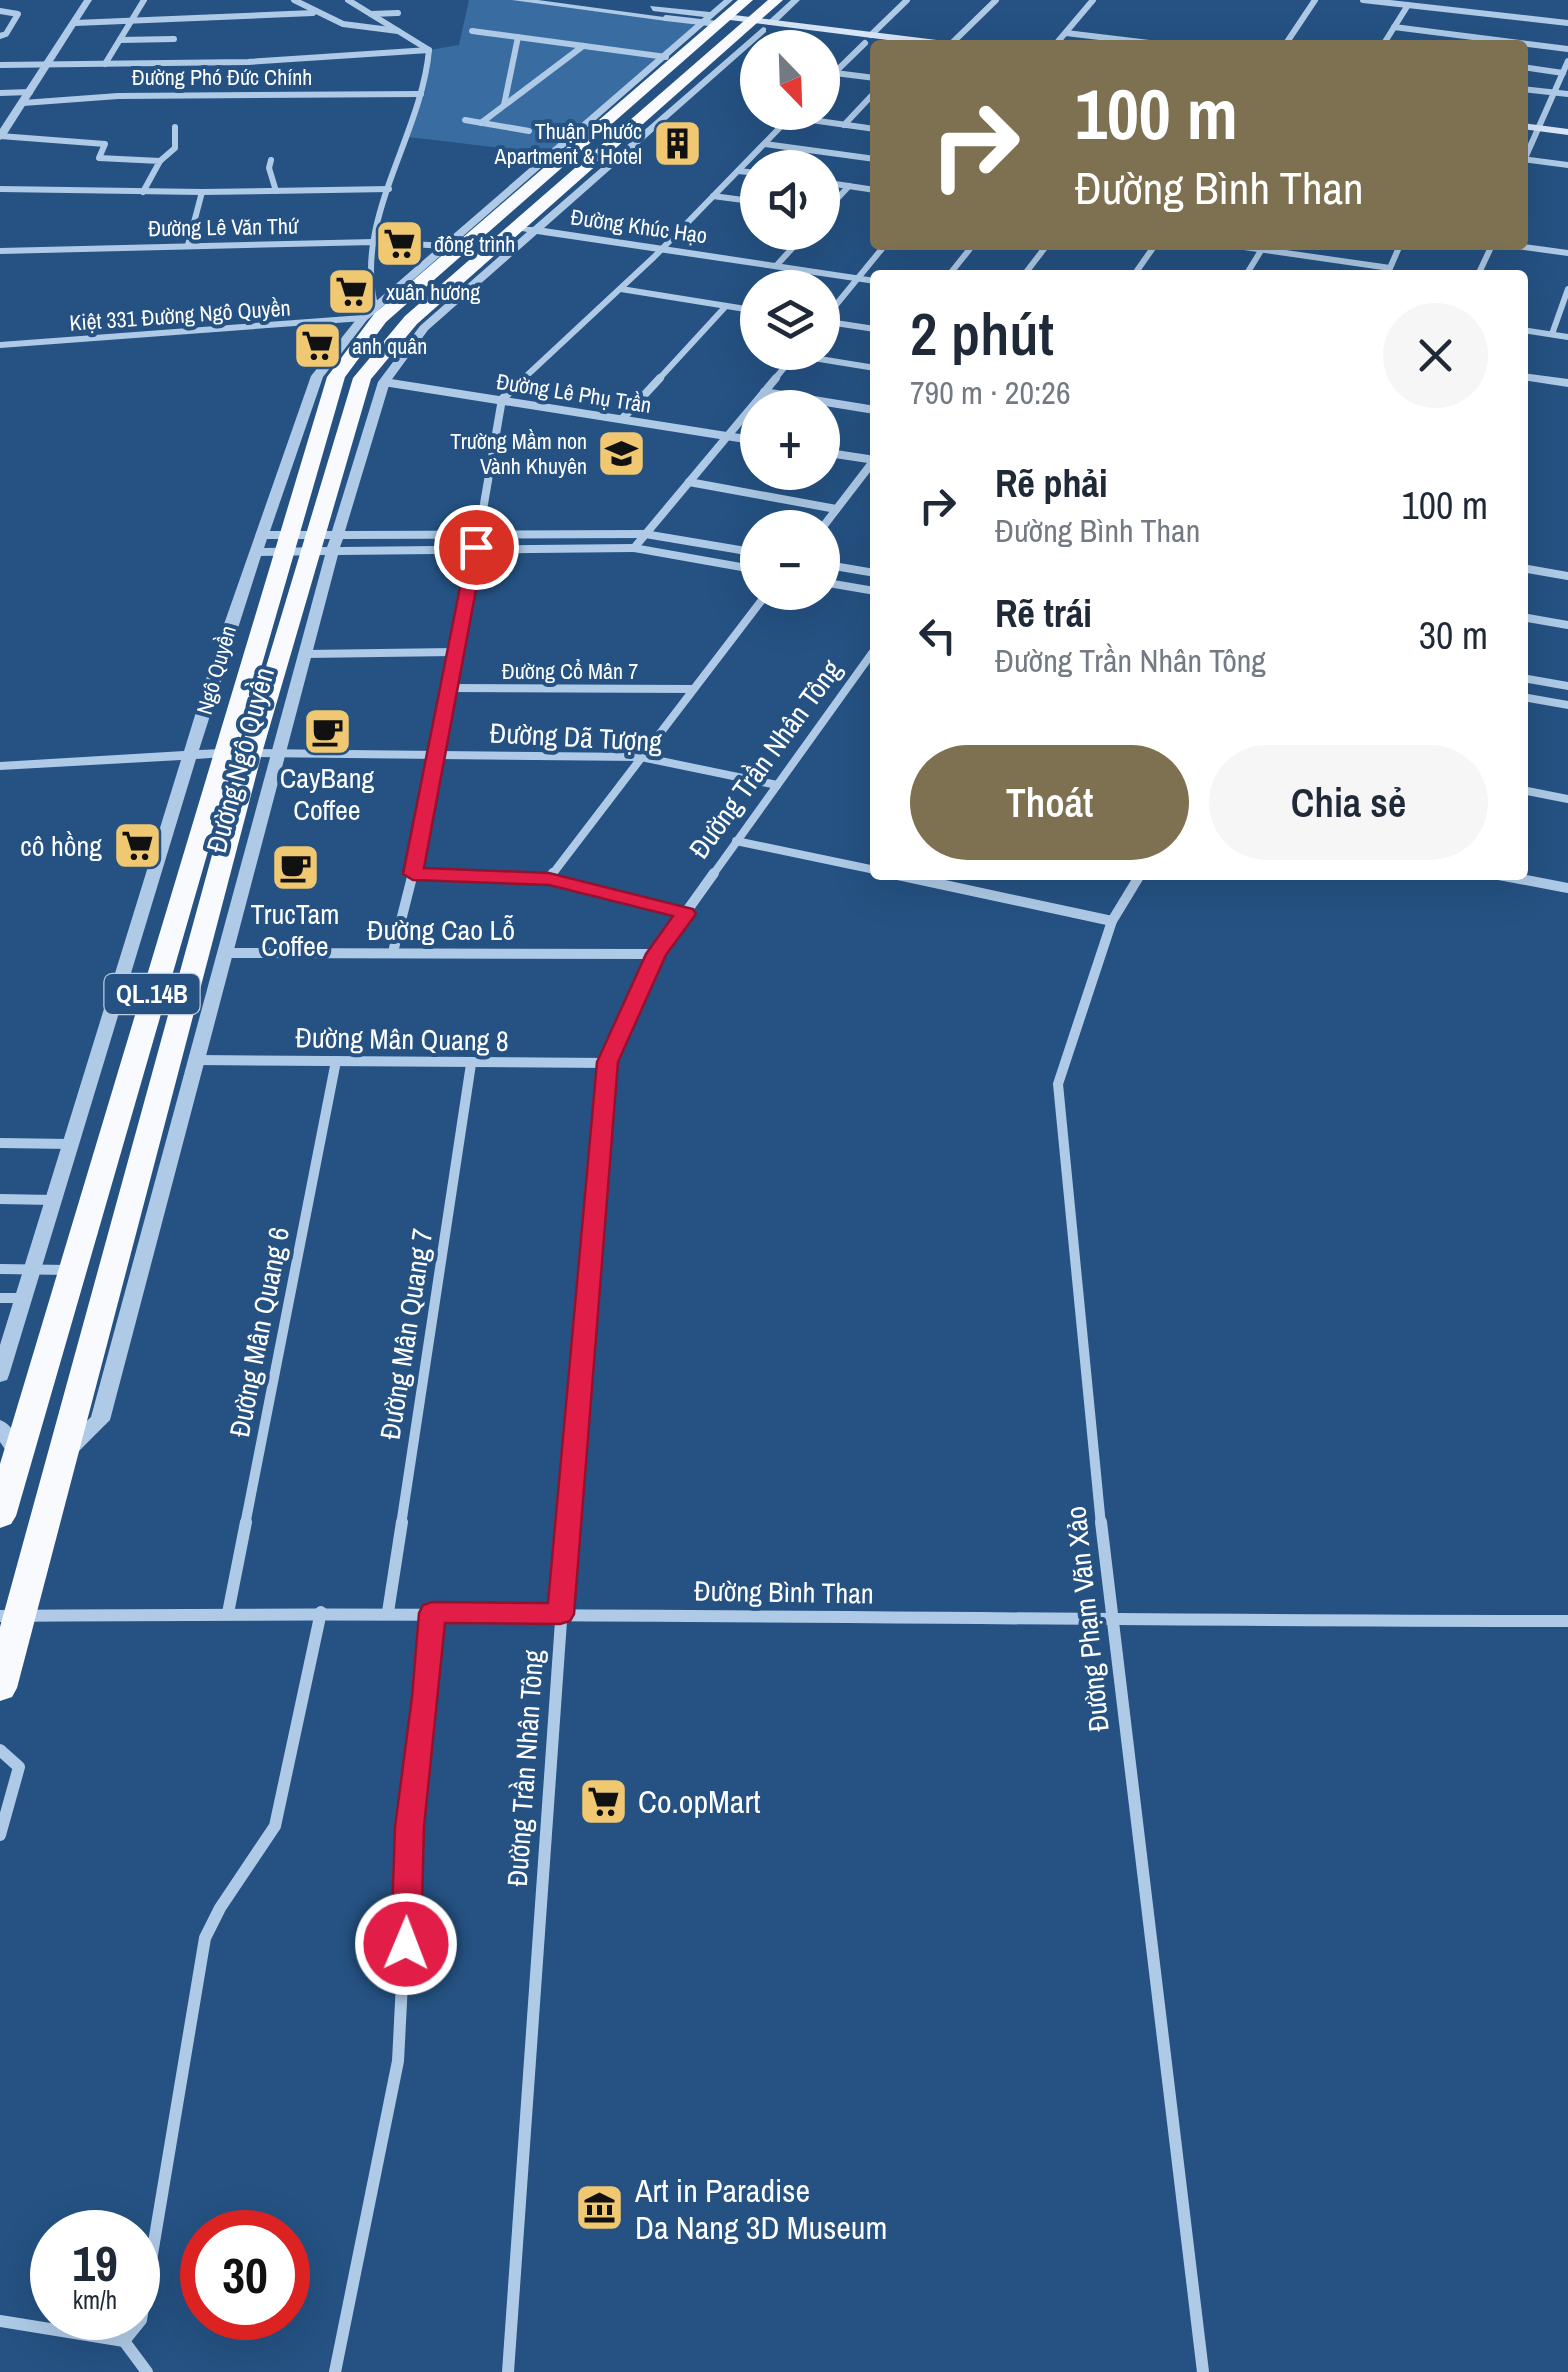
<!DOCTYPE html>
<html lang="vi">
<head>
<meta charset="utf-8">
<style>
  body { margin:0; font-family:"Archivo Narrow",sans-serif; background:#f6f6f7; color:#1f2937; height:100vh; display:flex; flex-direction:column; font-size:38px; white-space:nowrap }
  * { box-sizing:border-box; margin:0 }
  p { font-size:32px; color:#747a83 }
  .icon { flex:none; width:55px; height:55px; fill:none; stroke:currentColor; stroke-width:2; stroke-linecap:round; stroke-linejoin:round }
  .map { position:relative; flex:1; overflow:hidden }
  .details { position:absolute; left:870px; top:270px; width:658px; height:610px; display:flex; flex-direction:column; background:#fff; border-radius:10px; box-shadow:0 10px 40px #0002 }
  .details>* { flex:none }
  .banner { position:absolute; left:870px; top:40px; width:658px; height:210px; border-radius:10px; box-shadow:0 10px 40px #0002; background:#7d7152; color:#fff; overflow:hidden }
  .needle { width:65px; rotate:157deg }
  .controls { position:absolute; left:740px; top:30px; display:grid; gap:20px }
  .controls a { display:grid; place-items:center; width:100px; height:100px; border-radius:50%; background:#fff; box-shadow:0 10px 40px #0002; font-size:50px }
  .speed { position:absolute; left:30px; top:2210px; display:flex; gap:20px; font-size:50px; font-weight:700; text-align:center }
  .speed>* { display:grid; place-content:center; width:130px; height:130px; border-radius:50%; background:#fff; box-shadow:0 10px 40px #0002; line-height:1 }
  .speed small { font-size:25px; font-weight:400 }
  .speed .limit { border:15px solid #d22; background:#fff; color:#111 }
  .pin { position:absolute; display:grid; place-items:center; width:85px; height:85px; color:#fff; margin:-42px; border:5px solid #fff; border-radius:50%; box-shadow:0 2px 10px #0007 }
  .me { position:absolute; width:110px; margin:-55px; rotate:1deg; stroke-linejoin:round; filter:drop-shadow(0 0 8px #0008) }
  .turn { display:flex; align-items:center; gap:35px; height:210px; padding:0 40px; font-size:45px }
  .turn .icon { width:130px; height:130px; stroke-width:2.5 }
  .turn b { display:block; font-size:70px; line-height:85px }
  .round { display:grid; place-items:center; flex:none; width:105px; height:105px; border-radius:52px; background:#f6f6f7 }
  .headline { display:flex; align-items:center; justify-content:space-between; height:170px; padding:0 40px }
  h1 { font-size:60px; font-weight:600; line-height:75px }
  .cta { display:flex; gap:20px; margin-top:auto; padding:20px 40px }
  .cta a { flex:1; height:115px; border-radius:60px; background:#7d7152; color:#fff; font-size:40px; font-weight:600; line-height:115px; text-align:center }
  .cta a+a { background:#f6f6f7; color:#1f2937 }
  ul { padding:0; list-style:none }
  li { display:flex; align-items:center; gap:30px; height:130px; padding:0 40px }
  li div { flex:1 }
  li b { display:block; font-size:38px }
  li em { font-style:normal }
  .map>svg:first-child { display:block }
  .green { fill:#396ca0 }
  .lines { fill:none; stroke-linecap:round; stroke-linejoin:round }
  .minor-far3 { stroke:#aecae7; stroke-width:6 }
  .minor-far2 { stroke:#aecae7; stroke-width:8 }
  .minor-far1 { stroke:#aecae7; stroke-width:10 }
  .minor { stroke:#aecae7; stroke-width:12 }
  .tertiary { fill:#aecae7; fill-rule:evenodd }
  .secondary { fill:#d8e6f7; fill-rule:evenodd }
  .trunk { fill:#f8fafe; fill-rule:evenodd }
  .route { fill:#e11d48; stroke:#92132f; stroke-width:2.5 }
  .labels { text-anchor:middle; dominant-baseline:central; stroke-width:8; stroke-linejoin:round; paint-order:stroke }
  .far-street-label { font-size:22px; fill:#fff; stroke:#255283 }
  .far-poi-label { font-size:22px; fill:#fff; stroke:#255283; text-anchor:start }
  .shield { fill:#255283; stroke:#becbda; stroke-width:2.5 }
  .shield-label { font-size:25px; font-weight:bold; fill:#fff }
  .street-label { font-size:28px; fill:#fff; stroke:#255283 }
  .poi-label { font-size:28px; fill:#fff; stroke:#255283 }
  .near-poi-label { font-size:32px; fill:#fff; stroke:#255283; text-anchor:start }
</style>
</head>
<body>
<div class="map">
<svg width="1568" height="2372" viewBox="0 0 1568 2372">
  <rect width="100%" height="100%" fill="#255283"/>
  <!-- green -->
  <path class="green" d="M469,0H516L704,22L553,154L408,137L429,50L459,45Z"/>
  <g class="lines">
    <!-- minor-far3 -->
    <g class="minor-far3">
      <path d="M294,0L343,24L398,31"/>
      <path d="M348,0L429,50C421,139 350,223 377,313"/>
      <path d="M1363,0L1568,23"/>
      <path d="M0,11L18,14L6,34L0,36"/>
      <path d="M371,14L398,13"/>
      <path d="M666,18L718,24"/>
      <path d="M75,23L313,13"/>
      <path d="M1394,27L1568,49"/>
      <path d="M472,31L666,57"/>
      <path d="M1066,33L1166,45"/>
      <path d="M871,35L907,0"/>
      <path d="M120,40L174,39"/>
      <path d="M950,45L996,0"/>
      <path d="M1055,45L1093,0"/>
      <path d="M1285,45L1315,0"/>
      <path d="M1383,45L1408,5"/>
      <path d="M105,64L144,0"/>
      <path d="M0,65L248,62L429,50"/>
      <path d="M1522,67L1563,73"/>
      <path d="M835,73L875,78"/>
      <path d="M822,85L865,43"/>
      <path d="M1522,89L1568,94"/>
      <path d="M0,93L30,92"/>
      <path d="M23,103L118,96L421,94"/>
      <path d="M504,105L518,37"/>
      <path d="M790,117L875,129"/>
      <path d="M465,120L529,131"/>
      <path d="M481,123L583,46"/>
      <path d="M844,125L875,92"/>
      <path d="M0,136L105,144L99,158L160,161L143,192"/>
      <path d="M765,144L875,159"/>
      <path d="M1522,159L1568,165"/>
      <path d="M271,160L269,168L276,191"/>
      <path d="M160,161L175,148V127"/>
      <path d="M1522,165L1568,61"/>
      <path d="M738,171L758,173"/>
      <path d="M822,182L875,190"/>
      <path d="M0,189L202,192L389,189"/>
      <path d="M713,196L758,202"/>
      <path d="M822,215L849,186"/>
      <path d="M188,245L202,192"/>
      <path d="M1230,245L1390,268"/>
      <path d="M1510,245L1568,253"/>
      <path d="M0,251L373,242L447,246"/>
      <path d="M776,266L807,232"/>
      <path d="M949,275L973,245"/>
      <path d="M1024,275L1047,245"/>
      <path d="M1134,275L1155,245"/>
      <path d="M1246,275L1262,249"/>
      <path d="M1387,275L1400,245"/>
      <path d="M1478,275L1492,245"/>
      <path d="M621,289L758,311"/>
      <path d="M822,321L875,329"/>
      <path d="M822,322L885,245"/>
      <path d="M1522,330L1568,337"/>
      <path d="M1552,334L1568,289"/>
      <path d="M0,345L363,318"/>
      <path d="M795,355L875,368"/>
      <path d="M522,380L654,257L795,112"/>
      <path d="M658,380L726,306"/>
      <path d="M774,380L797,352"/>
    </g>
    <!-- minor-far2 -->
    <g class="minor-far2">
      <path d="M384,382L758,441"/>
      <path d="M764,392L875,410"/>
      <path d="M623,418L660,378"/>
      <path d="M822,452L875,460"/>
      <path d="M689,482L836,509"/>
      <path d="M822,528L875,459"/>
      <path d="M479,533L502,399L525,378"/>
      <path d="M634,548L776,378"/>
      <path d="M1522,568L1568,576"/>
      <path d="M1522,617L1568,625"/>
      <path d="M305,654L455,652"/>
      <path d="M448,688L693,689"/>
      <path d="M252,753L641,757L777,785"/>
      <path d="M1522,790L1568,799"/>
      <path d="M736,841L875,870"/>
      <path d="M413,874L465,876"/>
      <path d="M898,875L902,876"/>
      <path d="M1499,875L1504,876"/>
      <path d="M413,876L476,547"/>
      <path d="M551,876L768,592"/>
      <path d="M712,876L875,649"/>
    </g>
    <!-- minor-far1 -->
    <g class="minor-far1">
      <path d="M413,874L549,879L685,914"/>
      <path d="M898,875L1112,921"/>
      <path d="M1499,875L1568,888"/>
      <path d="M549,879L553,873"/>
      <path d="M393,952L413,873"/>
      <path d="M225,953L656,954"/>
      <path d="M196,1060L608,1063"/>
      <path d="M0,1143L70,1144"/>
      <path d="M0,1199L53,1200"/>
      <path d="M0,1269L69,1270"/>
      <path d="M0,1298H24"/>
      <path d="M245,1525L336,1061"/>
      <path d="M401,1525L471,1064"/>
      <path d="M568,1525L608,1063L656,954L714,873"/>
      <path d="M1101,1525L1058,1084L1112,921L1140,875"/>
    </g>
    <!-- minor -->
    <g class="minor">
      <path d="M1101,1522L1203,2372"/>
      <path d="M388,1612L402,1522"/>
      <path d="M228,1613L246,1522"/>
      <path d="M0,1616C523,1611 1045,1621 1568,1621"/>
      <path d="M0,1750L19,1767L0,1835"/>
      <path d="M0,2321L124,2341L141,2320L205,1938L220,1908L275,1826L321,1612"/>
      <path d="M124,2341L147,2372"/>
      <path d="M335,2372L398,2061L410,1827L432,1613"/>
      <path d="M508,2372L568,1522"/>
    </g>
    <!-- tertiary -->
    <g class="tertiary">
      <path d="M84,0H92L5,137L0,140V129Z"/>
      <path d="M512,0H538L671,18L666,21Z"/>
      <path d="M724,0H733L367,320L323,377L270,531H332L378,382L420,326L527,232L522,231V227H533L763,27L766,28V32L544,228L875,278V284L537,234L428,330L390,382L345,531L645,530L758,549V557L645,538L343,539L340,547L634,544L758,566V574L634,552L338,555L110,1420L74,1456H60L57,1451L60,1446L91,1417L325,555L261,556L199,750L224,749L231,753L224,757L196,759L9,1375L7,1380L0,1382V1345L181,760L0,770V762L184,751L216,647L311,376L359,316L704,17L653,11L650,6L710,12ZM267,539H330L327,547L264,548Z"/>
      <path d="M791,0H800L774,25H768V21Z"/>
      <path d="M1522,373L1568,379V387L1522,380Z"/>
      <path d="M822,560L875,569V577L822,568Z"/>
      <path d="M822,578L875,587V595L822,586Z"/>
      <path d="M1522,674L1568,682V690L1522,682Z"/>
      <path d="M1522,693L1568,701V709L1522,701Z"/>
      <path d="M0,1420C12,1424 21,1442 28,1453L25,1458H11L0,1442Z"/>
    </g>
    <!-- secondary -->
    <g class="secondary">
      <path d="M726,14L953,42L958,45H927L722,19Z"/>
      <path d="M1522,123L1568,129V135L1522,129Z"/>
    </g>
    <!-- trunk -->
    <g class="trunk">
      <path d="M738,0H753L386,322L345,377L16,1516L11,1524L0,1528V1464L327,377L374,314Z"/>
      <path d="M768,0H783L417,324L371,379L262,753L17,1688L12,1697L0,1701V1627L240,753L353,378L405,316Z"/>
    </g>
  </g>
  <!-- route -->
  <path class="route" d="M476,542L484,547L424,868L549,873L693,909L696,914L666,955L618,1062L574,1614L570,1621L560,1624L445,1623L424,1827L421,1944L416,1953L406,1957L395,1953L391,1944L395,1827L412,1697L419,1613L423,1605L432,1602L548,1603L597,1062L646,954L673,916L549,885L413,880L403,874L468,547Z"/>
  <!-- icons -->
  <defs>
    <symbol id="building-square" viewBox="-11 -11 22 22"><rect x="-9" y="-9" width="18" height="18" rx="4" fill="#f1c872" stroke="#255283"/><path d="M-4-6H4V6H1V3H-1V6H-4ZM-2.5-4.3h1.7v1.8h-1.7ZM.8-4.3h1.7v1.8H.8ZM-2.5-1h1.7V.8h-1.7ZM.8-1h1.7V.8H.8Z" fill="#111"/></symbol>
    <symbol id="supermarket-square" viewBox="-11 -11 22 22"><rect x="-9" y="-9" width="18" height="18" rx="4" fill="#f1c872" stroke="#255283"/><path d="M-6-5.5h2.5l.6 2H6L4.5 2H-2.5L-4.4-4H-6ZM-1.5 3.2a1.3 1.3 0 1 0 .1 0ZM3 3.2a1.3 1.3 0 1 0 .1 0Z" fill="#111"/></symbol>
    <symbol id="school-square" viewBox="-11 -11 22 22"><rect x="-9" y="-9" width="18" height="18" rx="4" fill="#f1c872" stroke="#255283"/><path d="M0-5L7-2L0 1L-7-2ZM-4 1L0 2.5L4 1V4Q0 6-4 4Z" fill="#111"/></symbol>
    <symbol id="cafe-square" viewBox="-11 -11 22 22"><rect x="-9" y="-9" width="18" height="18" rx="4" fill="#f1c872" stroke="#255283"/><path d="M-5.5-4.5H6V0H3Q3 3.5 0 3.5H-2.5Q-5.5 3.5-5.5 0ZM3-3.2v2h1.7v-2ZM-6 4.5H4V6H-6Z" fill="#111"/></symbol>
    <symbol id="museum-square" viewBox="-11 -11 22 22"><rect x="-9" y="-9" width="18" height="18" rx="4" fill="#f1c872" stroke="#255283"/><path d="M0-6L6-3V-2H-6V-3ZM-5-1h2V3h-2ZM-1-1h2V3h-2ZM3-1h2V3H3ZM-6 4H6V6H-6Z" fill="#111"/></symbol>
  </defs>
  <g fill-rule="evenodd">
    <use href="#building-square" x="650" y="116" width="55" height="55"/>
    <use href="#supermarket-square" x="372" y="216" width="55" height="55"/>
    <use href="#supermarket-square" x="324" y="264" width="55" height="55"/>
    <use href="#supermarket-square" x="290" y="318" width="55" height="55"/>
    <use href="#school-square" x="594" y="426" width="55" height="55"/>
    <use href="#cafe-square" x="300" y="704" width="55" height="55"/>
    <use href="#supermarket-square" x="110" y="818" width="55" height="55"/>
    <use href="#cafe-square" x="268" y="840" width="55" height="55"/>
    <use href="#supermarket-square" x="576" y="1774" width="55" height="55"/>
    <use href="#museum-square" x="572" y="2180" width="55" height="55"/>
  </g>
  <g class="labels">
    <!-- far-street labels -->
    <g class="far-street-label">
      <text x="222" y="77">Đường Phó Đức Chính</text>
      <text transform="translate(639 226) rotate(8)">Đường Khúc Hạo</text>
      <text transform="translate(223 227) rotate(-1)">Đường Lê Văn Thứ</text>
      <text transform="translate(180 315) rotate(-4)">Kiệt 331 Đường Ngô Quyền</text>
      <text transform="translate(574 393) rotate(9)">Đường Lê Phụ Trần</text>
      <text transform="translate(216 670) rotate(-74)">Ngô Quyền</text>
      <text x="570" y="671">Đường Cổ Mân 7</text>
    </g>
    <!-- far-poi labels -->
    <g class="far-poi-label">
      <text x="642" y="131" text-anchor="end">Thuận Phước<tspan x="642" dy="25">Apartment &amp; Hotel</tspan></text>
      <text x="434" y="244">đông trình</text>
      <text x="386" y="292">xuân hương</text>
      <text x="352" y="346">anh quân</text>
      <text x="587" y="441" text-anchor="end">Trường Mầm non<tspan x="587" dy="25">Vành Khuyên</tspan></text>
    </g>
    <!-- shield labels -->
    <rect class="shield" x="104.5" y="974" width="95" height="40" rx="8"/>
    <g class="shield-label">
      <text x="152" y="994">QL.14B</text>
    </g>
    <!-- street labels -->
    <g class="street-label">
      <text transform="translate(576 737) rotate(3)">Đường Dã Tượng</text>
      <text transform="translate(765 759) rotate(-54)">Đường Trần Nhân Tông</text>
      <text transform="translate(240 760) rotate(-75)">Đường Ngô Quyền</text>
      <text x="441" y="930">Đường Cao Lỗ</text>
      <text transform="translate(402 1039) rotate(1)">Đường Mân Quang 8</text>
      <text transform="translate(259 1332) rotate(-79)">Đường Mân Quang 6</text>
      <text transform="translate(406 1334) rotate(-81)">Đường Mân Quang 7</text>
      <text transform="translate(784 1592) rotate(1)">Đường Bình Than</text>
      <text transform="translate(1087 1619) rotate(-96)">Đường Phạm Văn Xảo</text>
      <text transform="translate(525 1768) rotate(-86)">Đường Trần Nhân Tông</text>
    </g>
    <!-- poi labels -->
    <g class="poi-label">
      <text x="327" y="778">CayBang<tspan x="327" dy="32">Coffee</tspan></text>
      <text x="102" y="846" text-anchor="end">cô hồng</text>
      <text x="295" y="914">TrucTam<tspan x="295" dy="32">Coffee</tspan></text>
    </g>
    <!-- near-poi labels -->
    <g class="near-poi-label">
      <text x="638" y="1801">Co.opMart</text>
      <text x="635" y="2190">Art in Paradise<tspan x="635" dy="37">Da Nang 3D Museum</tspan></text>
    </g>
  </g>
</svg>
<div class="controls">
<a><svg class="needle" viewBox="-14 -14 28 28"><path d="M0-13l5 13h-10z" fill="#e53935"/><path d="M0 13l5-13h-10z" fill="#747a83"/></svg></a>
<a><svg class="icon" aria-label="sound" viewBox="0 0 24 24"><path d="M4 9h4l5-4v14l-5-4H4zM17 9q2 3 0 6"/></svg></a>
<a><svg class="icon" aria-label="layers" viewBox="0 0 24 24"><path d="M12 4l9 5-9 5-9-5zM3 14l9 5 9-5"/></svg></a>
<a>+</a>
<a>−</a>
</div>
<div class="speed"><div>19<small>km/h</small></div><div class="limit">30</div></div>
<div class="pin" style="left:476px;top:547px;background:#d93025"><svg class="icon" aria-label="arrive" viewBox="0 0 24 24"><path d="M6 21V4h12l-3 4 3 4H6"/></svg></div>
<svg class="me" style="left:406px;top:1944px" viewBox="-20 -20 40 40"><circle r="17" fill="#e11d48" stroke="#fff" stroke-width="3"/><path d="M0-11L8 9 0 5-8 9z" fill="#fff"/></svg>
<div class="banner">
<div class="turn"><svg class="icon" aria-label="right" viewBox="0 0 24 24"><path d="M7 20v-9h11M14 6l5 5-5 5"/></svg><div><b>100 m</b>Đường Bình Than</div></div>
</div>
<section class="details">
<div class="headline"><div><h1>2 phút</h1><p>790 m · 20:26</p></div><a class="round"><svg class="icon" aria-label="close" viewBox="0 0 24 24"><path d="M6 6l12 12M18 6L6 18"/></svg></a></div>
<ul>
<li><svg class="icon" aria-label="right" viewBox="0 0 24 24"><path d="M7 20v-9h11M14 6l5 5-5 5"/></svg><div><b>Rẽ phải</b><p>Đường Bình Than</p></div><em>100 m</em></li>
<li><svg class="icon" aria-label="left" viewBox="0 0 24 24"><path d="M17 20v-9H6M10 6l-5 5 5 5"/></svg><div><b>Rẽ trái</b><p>Đường Trần Nhân Tông</p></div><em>30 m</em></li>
</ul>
<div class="cta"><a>Thoát</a><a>Chia sẻ</a></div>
</section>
</div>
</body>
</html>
